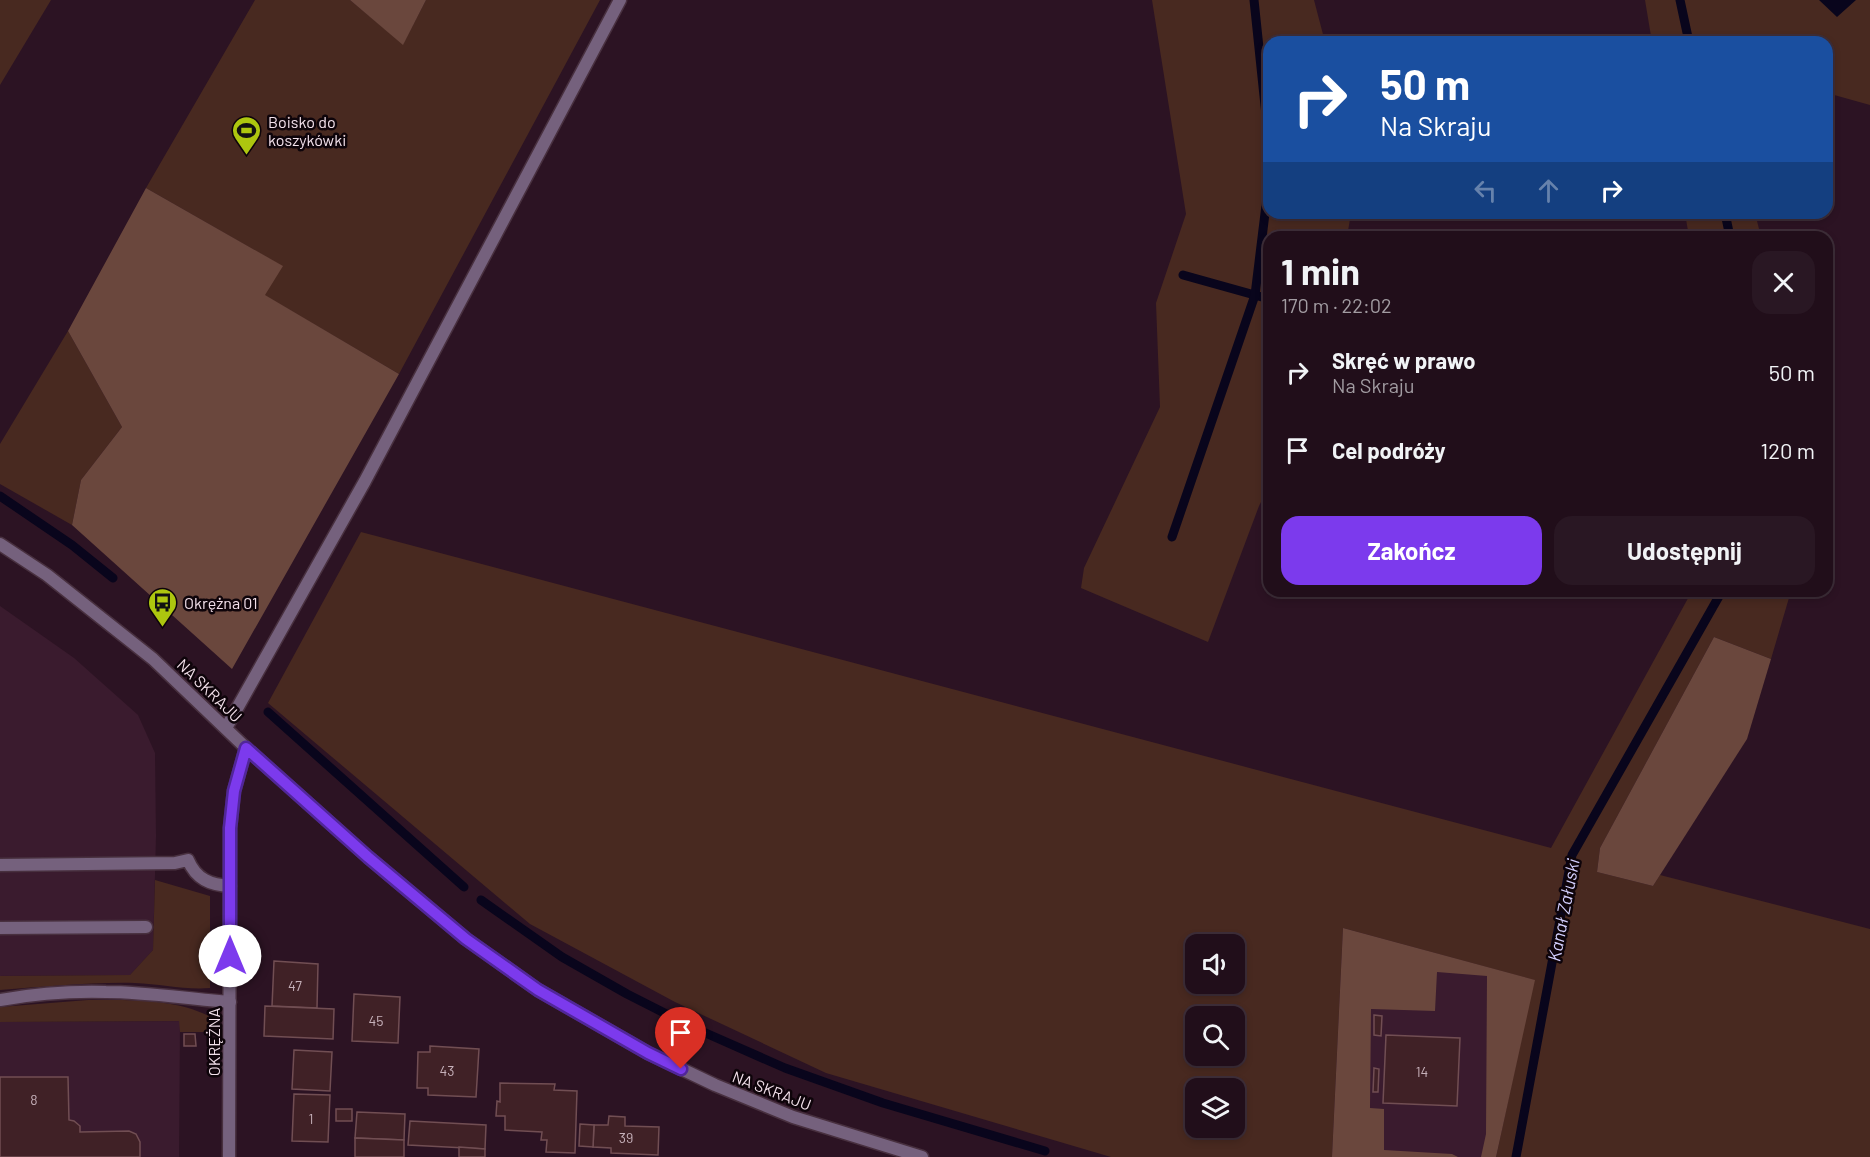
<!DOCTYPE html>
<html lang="pl">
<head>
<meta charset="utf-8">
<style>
  body { margin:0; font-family:Barlow,sans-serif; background:#291723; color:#f1f3f6; height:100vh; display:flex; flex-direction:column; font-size:22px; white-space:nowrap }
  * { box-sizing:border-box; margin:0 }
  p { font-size:20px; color:#a29ca2 }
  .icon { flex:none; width:33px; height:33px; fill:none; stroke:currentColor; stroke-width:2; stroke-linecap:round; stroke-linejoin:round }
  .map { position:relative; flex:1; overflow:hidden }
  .drawer { position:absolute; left:1263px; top:231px; width:570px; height:366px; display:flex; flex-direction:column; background:#210e1a; border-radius:18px; box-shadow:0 3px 9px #0003,0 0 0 2px #3e2e39 }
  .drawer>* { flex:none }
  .top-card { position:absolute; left:1263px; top:36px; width:570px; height:183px; border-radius:18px; box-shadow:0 3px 9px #0003,0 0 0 2px #3e2e39; background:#1a4fa0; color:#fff; overflow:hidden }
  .tools { position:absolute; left:1185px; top:934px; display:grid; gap:12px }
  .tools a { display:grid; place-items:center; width:60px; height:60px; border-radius:12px; background:#210e1a; box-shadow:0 3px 9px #0003,0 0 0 2px #3e2e39; font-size:30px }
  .pin { position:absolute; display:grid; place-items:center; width:51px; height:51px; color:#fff; margin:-62px -26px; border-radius:50% 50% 50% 0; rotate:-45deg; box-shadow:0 0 6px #0007 }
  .pin .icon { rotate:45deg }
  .me { position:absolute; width:66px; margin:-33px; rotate:0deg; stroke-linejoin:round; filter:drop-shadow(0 0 4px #0008) }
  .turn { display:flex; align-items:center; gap:21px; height:126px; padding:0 18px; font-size:27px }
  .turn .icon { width:78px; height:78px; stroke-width:2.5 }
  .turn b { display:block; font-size:42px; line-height:51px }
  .lanes { display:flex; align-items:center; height:57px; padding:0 18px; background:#0003; justify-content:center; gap:30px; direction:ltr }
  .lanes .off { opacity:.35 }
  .round { display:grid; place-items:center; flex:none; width:63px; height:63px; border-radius:18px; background:#291723 }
  .headline { display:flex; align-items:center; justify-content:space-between; height:102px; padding:0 18px }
  h1 { font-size:36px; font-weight:700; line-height:45px }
  .button { display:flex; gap:12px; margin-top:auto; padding:12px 18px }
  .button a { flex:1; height:69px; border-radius:18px; background:#7c3aed; color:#fff; font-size:24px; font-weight:700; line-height:69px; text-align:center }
  .button a+a { background:#291723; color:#f1f3f6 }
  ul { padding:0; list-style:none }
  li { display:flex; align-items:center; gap:18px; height:78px; padding:0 18px }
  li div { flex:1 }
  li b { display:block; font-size:22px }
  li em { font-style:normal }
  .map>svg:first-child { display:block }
  .built { fill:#3a1b2e }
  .green { fill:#482920; fill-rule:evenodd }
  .forest { fill:#6a473d }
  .water { fill:#09051c }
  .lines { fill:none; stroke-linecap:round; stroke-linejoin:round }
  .stream { stroke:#09051c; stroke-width:9 }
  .building { fill:#402126; stroke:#714e53; stroke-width:1.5 }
  .service-casing { stroke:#48303f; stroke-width:15 }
  .minor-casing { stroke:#48303f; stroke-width:15 }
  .service { stroke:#75617d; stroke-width:12 }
  .minor { stroke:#75617d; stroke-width:12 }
  .route-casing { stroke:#51269a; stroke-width:15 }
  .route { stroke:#7c3aed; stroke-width:10 }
  .labels { text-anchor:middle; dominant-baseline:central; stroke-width:5; stroke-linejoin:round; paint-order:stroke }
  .number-label { font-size:14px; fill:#c6b1ba }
  .poi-label { font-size:16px; fill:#f3e1eb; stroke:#0e040a; text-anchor:start }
  .street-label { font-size:16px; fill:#f3e1eb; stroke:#0e040a }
  .water-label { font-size:18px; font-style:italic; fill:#d3cffe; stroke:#0e040a }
</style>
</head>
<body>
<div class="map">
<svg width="1870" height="1157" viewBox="0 0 1870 1157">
  <rect width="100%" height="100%" fill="#2c1323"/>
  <!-- built -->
  <g class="built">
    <path d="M0,606L74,658L138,715L155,753L156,836L153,950L130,975L0,976Z"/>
    <path d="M1343,928L1535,980L1496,1157H1332Z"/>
    <path d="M180,1021L179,1157H0V1022Z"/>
  </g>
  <!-- green -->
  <g class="green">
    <path d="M0,0H51L0,85Z"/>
    <path d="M255,0H350L403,44L426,0H600L399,374L264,295L282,266L146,188Z"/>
    <path d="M1152,0H1314L1325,42H1269V213H1351L1347,237H1269V486L1259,506L1208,642L1081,588L1084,568L1160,407L1156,303L1186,214Z"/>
    <path d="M1645,0H1870V105L1827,93V42H1652Z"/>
    <path d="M1685,213H1755L1761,237H1689Z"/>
    <path d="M68,331L122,427L81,480L72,525L0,484V444Z"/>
    <path d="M361,532L1551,848L1692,591H1791L1771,659L1714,637L1600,848L1597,872L1653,886L1660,875L1870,929V1157H1496L1534,980L1343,928L1332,1157H1111L826,1073L675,1002L530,924L268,703ZM1196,945H1234V984H1196ZM1196,1017H1234V1056H1196ZM1196,1089H1234V1128H1196Z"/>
    <path d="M155,880L210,896V988C185,990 160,984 135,983C90,982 45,987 0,990V976L130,975L153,950Z"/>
    <path d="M88,1000C127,1000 173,998 209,1016V1032H180L179,1021L0,1022V1007Z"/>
  </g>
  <!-- forest -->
  <g class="forest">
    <path d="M350,0H426L403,45Z"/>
    <path d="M146,188L283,266L265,295L399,374L232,669L72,525L81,480L122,427L68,331Z"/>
    <path d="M1714,637L1771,659L1747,739L1653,886L1597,872L1600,848Z"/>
    <path d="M1343,928L1535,980L1496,1157H1481L1486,1134L1487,976L1437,972L1435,1011L1371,1009L1370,1108L1384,1109V1150L1452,1154L1458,1157H1332Z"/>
  </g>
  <!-- water -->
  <path class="water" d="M1819,0H1856L1837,17Z"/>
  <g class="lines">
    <!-- stream -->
    <g class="stream">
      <path d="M1680,0L1689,42"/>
      <path d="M1725,213L1730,237"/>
      <path d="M1183,275L1269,299"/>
      <path d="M0,496L72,545L113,578"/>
      <path d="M1172,537L1255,295L1267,197L1266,115L1254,0"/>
      <path d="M268,712L464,887"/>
      <path d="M481,900L562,957L627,994L692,1027L785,1068L883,1103L1045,1151"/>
      <path d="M1516,1157L1572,855L1722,591"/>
    </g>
  </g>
  <!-- building -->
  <g class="building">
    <path d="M274,961L318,964L317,1008L272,1006Z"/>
    <path d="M354,994L400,997L398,1043L352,1041Z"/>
    <path d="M265,1006L334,1009L333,1039L264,1036Z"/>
    <path d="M1374,1015L1382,1016L1381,1036L1374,1035Z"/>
    <path d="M184,1034H195L196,1046H184Z"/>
    <path d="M1386,1035L1460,1038L1457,1106L1383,1103Z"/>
    <path d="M430,1046L479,1049L476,1097L428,1095V1088H417L418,1052H430Z"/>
    <path d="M294,1050L332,1052L330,1091L292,1089Z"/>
    <path d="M1374,1068L1379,1069L1378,1092H1373Z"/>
    <path d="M0,1077H68L69,1120L74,1121L80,1126V1132L129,1131L136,1134L140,1142V1157H0Z"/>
    <path d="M500,1083L555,1084L554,1090L577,1091L575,1153L546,1152L547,1140H541L542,1132L505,1130V1116H496L497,1101L500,1102Z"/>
    <path d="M294,1094L330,1095L328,1142L292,1141Z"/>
    <rect x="336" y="1109" width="16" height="12"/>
    <path d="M357,1112L405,1114L404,1140L355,1138Z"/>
    <path d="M609,1116L625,1117V1126L659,1127L658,1155L611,1153V1148L593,1147L594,1125H608Z"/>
    <path d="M410,1121L486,1125L485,1149L408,1145Z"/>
    <path d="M580,1124L594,1125L593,1147L579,1146Z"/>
    <path d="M355,1138L404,1140V1157H355Z"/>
    <path d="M459,1147L485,1149V1157H459Z"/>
  </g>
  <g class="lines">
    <defs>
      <g id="service">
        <path d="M226,728L365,481L620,0"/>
        <path d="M0,865L175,863L188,860C196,879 210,885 230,886"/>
        <path d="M0,928L146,927"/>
        <path d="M0,1000C34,994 71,991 106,992C147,992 188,999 230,1002"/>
      </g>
      <g id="minor">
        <path d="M0,544L47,575L153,659L246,748L368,857L466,939L538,990L648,1053L715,1085L793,1117L922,1157"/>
        <path d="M229,1157L230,828L234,791L246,748"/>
      </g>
    </defs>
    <!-- service casing -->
    <use href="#service" class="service-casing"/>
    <!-- minor casing -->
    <use href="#minor" class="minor-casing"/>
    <!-- service -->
    <use href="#service" class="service"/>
    <!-- minor -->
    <use href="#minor" class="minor"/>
  </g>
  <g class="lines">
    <defs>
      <path id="route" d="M230,956V828L234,791L246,748L368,857L466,939L538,990L648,1053L681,1069"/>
    </defs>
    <!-- route casing -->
    <use href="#route" class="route-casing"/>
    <!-- route -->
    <use href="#route" class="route"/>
  </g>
  <!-- icons -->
  <defs>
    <symbol id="stadium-pin" viewBox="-11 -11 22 30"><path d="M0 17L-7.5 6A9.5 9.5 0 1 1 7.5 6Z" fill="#adc60f" stroke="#0e040a"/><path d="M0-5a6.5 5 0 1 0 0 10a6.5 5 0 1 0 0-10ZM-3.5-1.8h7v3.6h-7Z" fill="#111"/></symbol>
    <symbol id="bus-pin" viewBox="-11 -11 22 30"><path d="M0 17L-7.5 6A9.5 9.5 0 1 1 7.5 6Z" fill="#adc60f" stroke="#0e040a"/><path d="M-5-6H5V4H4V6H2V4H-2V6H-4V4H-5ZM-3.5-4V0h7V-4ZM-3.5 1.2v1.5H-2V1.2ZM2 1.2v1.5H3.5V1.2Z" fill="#111"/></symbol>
  </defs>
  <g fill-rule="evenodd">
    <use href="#stadium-pin" x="230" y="114" width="33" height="45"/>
    <use href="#bus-pin" x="146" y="586" width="33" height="45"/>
  </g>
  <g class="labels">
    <!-- number labels -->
    <g class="number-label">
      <text x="295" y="985">47</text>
      <text x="376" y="1020">45</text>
      <text x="447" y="1070">43</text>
      <text x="1422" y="1071">14</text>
      <text x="34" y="1099">8</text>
      <text x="311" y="1118">1</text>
      <text x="626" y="1137">39</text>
    </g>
    <!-- poi labels -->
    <g class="poi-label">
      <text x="268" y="121">Boisko do<tspan x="268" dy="18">koszykówki</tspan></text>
      <text x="184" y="602">Okrężna 01</text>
    </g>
    <!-- street labels -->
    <g class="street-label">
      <text transform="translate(210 690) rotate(44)">NA SKRAJU</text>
      <text transform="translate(213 1042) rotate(-90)">OKRĘŻNA</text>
      <text transform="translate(772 1090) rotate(21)">NA SKRAJU</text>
    </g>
    <!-- water labels -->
    <g class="water-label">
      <text transform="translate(1563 910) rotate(-79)">Kanał Załuski</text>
    </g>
  </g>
</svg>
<div class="tools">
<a><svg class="icon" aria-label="sound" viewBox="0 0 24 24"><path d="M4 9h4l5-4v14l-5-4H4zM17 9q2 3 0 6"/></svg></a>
<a><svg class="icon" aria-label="search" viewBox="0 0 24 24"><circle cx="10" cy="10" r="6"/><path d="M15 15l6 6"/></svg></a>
<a><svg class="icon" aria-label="layers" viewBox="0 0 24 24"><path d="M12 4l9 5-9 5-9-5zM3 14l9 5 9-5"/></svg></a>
</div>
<div class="pin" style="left:681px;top:1069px;background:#d93025"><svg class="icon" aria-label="arrive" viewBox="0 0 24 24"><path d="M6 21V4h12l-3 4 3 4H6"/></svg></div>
<svg class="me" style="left:230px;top:956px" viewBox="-20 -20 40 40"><circle r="19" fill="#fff"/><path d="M0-13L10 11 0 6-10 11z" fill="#7c3aed"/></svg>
<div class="top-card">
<div class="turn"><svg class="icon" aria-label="right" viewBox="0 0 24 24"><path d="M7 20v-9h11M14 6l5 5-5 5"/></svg><div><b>50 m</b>Na Skraju</div></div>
<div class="lanes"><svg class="icon off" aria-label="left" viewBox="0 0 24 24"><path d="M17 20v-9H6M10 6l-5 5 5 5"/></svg><svg class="icon off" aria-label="ahead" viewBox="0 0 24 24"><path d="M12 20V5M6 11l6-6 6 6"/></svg><svg class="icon" aria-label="right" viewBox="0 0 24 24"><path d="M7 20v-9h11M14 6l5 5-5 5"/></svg></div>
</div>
<section class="drawer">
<div class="headline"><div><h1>1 min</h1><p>170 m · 22:02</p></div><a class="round"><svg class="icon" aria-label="close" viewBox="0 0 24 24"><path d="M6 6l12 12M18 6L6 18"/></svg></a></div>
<ul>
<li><svg class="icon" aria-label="right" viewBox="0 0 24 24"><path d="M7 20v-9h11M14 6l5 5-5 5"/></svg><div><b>Skręć w prawo</b><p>Na Skraju</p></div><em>50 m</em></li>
<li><svg class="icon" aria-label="arrive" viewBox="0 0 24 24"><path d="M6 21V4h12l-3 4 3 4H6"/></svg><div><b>Cel podróży</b></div><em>120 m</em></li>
</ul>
<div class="button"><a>Zakończ</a><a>Udostępnij</a></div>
</section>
</div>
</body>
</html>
